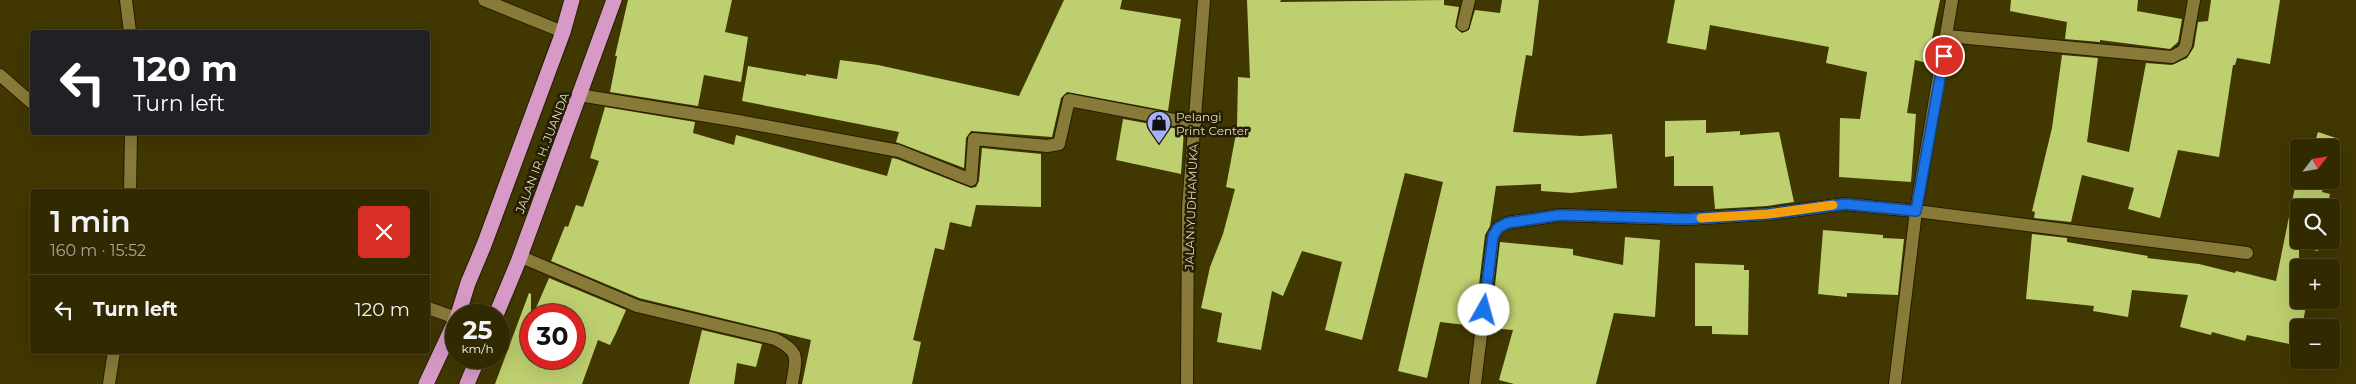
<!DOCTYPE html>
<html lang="en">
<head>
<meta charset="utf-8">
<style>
  body { margin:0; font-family:Montserrat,sans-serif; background:#3d350f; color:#f1f3f6; height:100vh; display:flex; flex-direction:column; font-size:19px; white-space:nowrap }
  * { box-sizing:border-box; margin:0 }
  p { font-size:16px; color:#a8a699 }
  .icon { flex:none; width:28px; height:28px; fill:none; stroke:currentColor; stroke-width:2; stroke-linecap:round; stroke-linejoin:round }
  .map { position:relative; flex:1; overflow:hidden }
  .drawer { position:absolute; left:30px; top:189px; width:400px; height:165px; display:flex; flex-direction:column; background:#312900; border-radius:5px; box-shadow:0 5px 20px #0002,0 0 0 1px #4c4522 }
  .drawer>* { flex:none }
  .guide { position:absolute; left:30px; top:30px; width:400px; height:105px; border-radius:5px; box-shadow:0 5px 20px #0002,0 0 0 1px #4c4522; background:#202124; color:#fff; overflow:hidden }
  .needle { width:32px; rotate:59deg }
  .buttons { position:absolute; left:2290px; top:139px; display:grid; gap:10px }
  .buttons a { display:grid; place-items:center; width:50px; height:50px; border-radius:5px; background:#312900; box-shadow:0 5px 20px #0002,0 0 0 1px #4c4522; font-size:25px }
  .speed { position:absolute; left:445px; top:304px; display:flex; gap:10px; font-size:25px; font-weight:700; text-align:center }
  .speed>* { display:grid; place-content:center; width:65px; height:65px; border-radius:50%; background:#312900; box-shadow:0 5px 20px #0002,0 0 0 1px #4c4522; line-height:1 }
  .speed small { font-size:12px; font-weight:400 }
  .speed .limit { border:8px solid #d22; background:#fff; color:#111 }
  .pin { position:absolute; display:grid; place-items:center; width:42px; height:42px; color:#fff; margin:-21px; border:2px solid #fff; border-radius:50%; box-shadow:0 1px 5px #0007 }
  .me { position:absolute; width:55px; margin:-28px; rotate:7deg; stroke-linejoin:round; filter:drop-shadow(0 0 4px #0008) }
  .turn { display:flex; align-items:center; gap:18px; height:105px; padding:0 20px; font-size:22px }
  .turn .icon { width:65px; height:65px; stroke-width:2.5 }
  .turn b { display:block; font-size:35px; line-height:42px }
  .round { display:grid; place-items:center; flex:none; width:52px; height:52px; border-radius:5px; background:#3d350f }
  .headline { display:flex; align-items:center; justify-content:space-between; height:85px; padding:0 20px }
  h1 { font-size:30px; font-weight:600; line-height:38px }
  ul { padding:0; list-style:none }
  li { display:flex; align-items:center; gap:15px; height:70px; padding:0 20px; border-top:1px solid #4c4522 }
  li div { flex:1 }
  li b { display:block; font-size:19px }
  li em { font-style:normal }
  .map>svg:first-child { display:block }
  .building { fill:#becf6f }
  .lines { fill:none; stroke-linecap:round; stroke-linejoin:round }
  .street-casing { stroke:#251e00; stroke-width:14 }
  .highway-casing { stroke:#251e00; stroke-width:17 }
  .street { stroke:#887a39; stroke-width:12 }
  .highway { stroke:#d79ac6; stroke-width:15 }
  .route-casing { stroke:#114b97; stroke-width:12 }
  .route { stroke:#1a73e8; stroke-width:9 }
  .slow { stroke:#f59e0b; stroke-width:9 }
  .labels { text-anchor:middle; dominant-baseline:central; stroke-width:5; stroke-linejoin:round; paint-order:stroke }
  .poi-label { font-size:12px; fill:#e3dcbc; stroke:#241e04; text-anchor:start }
  .street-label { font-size:12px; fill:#e3dcbc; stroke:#241e04 }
</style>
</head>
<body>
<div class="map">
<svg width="2356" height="384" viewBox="0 0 2356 384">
  <rect width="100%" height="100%" fill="#413700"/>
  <!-- building -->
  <g class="building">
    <path d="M628,0H732L725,32L748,37L741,82L704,75L698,106L610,92L617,56H615Z"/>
    <path d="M1064,0H1122L1120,9L1181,19L1168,111L1067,92L1061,98L1052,137L971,131L966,138L964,168L896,142L899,132L742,101L748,66L806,76V74L837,79L840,60L878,65L1019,96Z"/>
    <path d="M1247,0H1281L1280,2L1444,0V5L1459,7L1455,27L1462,33L1469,30L1475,10L1500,13L1502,0H1539L1532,56L1526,55L1513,132L1581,136L1612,134L1617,188L1571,193L1541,191V184L1496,186L1490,226L1485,235L1474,326L1440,322L1427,378L1398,371L1443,182L1405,173L1362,340L1325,330L1342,262L1302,251L1283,296L1272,291L1261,350L1217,342L1222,313L1201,308L1210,267L1223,234L1235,189L1226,187L1237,128L1238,77L1250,78Z"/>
    <path d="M1675,0H1940L1927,63L1915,60L1907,113L1916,114L1911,182L1839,177L1840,118L1860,119L1867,72L1826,63L1829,47L1710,25L1706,50L1667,43Z"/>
    <path d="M2011,0H2138L2137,11L2182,19L2178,42L2170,49L2100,40V42L2065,39L2067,22L2010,11Z"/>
    <path d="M2211,0H2280L2270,64L2237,58L2235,65H2233L2219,157L2178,150L2160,218L2128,209L2134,188L2082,175L2071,222L2034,218L2035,212L2032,211L2052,128L2062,55L2098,58L2087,142L2129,152L2146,63L2172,65L2187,58L2194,47L2198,22L2208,21Z"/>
    <path d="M605,107L695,122L693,133L734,145L736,135L887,176L892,158L897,159L971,188L976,187L979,181L982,148L1041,154V207L976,205L971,227L950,222L944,250L935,248L913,340L921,342L912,384H802L811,340L639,298L551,261L565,226L568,227L576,205L583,207L599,161L590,158Z"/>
    <path d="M1123,119L1184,130L1181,174L1116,160Z"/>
    <path d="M1706,120V133L1740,131V135L1779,132L1794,202L1767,206L1715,209L1713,186H1674V156L1665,157V121Z"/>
    <path d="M2318,132L2339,139L2331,165V148H2313Z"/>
    <path d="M2302,180H2326L2322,192L2330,194L2327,208H2299V240H2321L2318,251L2299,247V300H2307L2302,328H2299V346L2247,335L2245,341L2212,332L2211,335L2180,327L2188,295L2132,290L2128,317L2093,311L2094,306L2026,299L2032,234L2067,238V242L2148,256L2147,258L2199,264L2235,273L2236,271L2276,281L2295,187L2299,188Z"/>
    <path d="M1823,230L1883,235V238L1904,239L1898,295L1847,293V297L1818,294Z"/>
    <path d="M1625,237L1660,240L1655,317L1614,313L1596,384H1514L1499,380L1513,330L1490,328L1500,242L1573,249V255L1623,265Z"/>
    <path d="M1695,263L1744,265V270H1749L1748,335L1712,334V326H1695Z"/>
    <path d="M549,278L626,310L616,333L610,345L598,340L582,384H495L529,293L531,294V358H574V315H533Z"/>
    <path d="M702,330L762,344L756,367L737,363L734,384H689Z"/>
  </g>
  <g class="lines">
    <defs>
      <g id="street">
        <path d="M126,0L130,32"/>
        <path d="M484,0L563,32"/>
        <path d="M1463,25L1469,0"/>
        <path d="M1947,36L2172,57L2183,51L2186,45L2194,0"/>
        <path d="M0,75L32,103"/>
        <path d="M579,95L738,121L899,151L971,180L974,139L1047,146L1059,144L1069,100L1195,124"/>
        <path d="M130,191L131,132"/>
        <path d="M519,256L637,306L775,339C801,352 796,358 792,384"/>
        <path d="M428,308L456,318"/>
        <path d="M109,384L114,351"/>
        <path d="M1187,384L1188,208L1204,0"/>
        <path d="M1475,384L1493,236L1498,228L1507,223L1560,215L1686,219L1768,214L1845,204L1916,211L2247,253"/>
        <path d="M1895,384L1916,211L1952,0"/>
      </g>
      <g id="highway">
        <path d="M458,315L468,283L484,245L563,32L572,0"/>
        <path d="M496,315L518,262L614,0"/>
        <path d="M426,384L456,320"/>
        <path d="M467,384L478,358"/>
      </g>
    </defs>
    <!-- street casing -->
    <use href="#street" class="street-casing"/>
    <!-- highway casing -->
    <use href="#highway" class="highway-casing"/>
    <!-- street -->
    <use href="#street" class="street"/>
    <!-- highway -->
    <use href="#highway" class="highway"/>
  </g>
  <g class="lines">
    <defs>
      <path id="route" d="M1484,310L1493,236L1498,228L1507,223L1560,215L1686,219L1768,214L1845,204L1916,211L1944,56"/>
    </defs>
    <!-- route casing -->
    <use href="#route" class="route-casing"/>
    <!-- route -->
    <use href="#route" class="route"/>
    <!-- slow -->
    <path class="slow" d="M1701,218L1768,214L1833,205"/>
  </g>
  <!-- icons -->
  <defs>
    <symbol id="shop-pin" viewBox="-11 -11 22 30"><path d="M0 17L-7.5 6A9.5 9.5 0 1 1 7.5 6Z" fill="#a6b1fc" stroke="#241e04"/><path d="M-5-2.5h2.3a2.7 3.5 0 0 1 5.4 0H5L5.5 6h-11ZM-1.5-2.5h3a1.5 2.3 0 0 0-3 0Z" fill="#111"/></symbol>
  </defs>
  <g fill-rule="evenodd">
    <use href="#shop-pin" x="1145" y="109" width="28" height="38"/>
  </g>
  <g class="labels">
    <!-- poi labels -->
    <g class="poi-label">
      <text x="1176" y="116">Pelangi<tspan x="1176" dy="14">Print Center</tspan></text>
    </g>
    <!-- street labels -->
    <g class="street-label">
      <text transform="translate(542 153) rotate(-69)">JALAN IR. H. JUANDA</text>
      <text transform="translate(1191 207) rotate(-88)">JALAN YUDHAMUKA</text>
    </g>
  </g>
</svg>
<div class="buttons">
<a><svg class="needle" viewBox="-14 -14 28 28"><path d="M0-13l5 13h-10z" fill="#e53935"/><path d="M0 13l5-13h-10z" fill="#a8a699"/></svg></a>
<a><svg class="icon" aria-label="search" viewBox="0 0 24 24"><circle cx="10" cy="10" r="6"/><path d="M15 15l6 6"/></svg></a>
<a>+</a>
<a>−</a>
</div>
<div class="speed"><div>25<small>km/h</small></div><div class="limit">30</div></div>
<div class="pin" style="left:1944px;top:56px;background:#d93025"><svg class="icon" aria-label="arrive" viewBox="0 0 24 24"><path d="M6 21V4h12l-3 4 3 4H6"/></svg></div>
<svg class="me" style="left:1484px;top:310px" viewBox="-20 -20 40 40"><circle r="19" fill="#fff"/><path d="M0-13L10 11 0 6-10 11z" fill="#1a73e8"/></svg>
<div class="guide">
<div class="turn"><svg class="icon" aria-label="left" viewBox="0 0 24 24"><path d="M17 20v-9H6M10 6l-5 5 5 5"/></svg><div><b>120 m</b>Turn left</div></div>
</div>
<section class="drawer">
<div class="headline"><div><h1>1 min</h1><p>160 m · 15:52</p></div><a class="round" style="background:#d93025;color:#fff"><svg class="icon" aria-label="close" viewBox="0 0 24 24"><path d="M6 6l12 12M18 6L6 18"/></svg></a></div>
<ul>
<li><svg class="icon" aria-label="left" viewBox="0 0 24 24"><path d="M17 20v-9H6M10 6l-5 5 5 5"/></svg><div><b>Turn left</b></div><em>120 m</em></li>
</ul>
</section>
</div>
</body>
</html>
